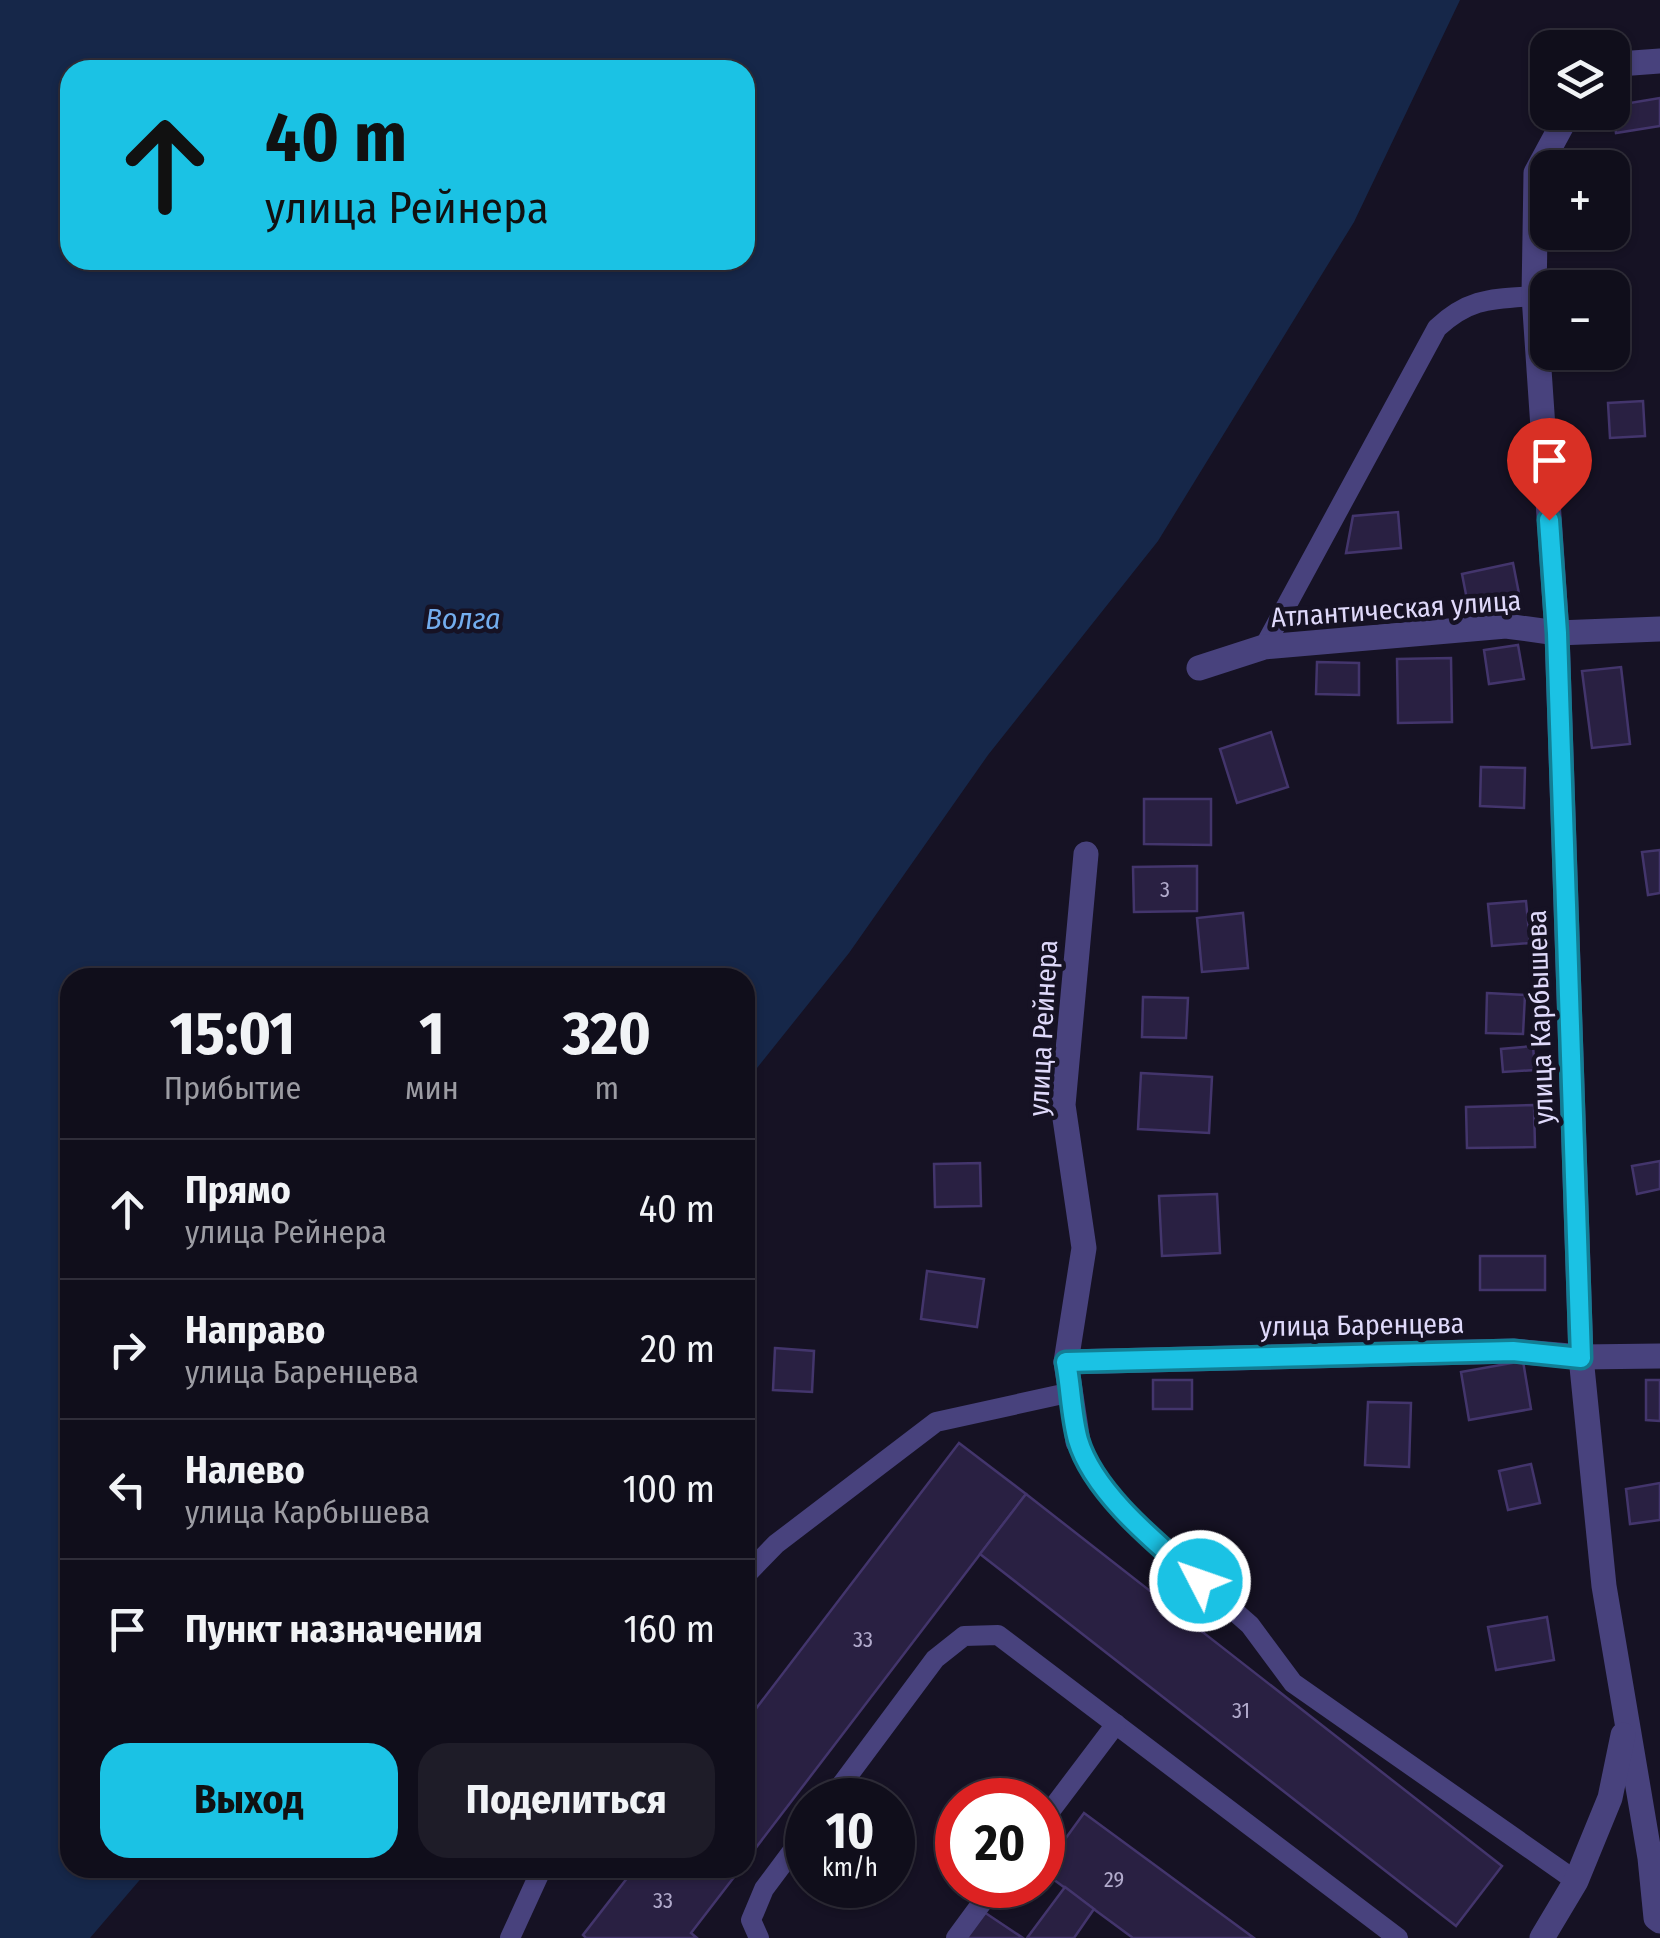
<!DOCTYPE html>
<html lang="ru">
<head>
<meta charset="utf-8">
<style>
  body { margin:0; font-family:"Fira Sans Condensed",sans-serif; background:#1e1c28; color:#f1f3f6; height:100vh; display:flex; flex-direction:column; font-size:38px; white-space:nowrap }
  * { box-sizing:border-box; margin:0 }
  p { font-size:32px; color:#9c9ca3 }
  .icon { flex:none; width:55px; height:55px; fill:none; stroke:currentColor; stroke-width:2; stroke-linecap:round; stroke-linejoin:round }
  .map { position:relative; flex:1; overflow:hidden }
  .details { position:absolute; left:60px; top:968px; width:695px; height:910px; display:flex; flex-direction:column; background:#100e1b; border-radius:30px; box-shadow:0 2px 8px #0004,0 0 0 2px #302e3a }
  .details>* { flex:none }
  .guide { position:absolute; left:60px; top:60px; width:695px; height:210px; border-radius:30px; box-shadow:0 2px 8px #0004,0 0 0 2px #302e3a; background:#1bc2e4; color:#111; overflow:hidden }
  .fabs { position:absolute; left:1530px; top:30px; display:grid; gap:20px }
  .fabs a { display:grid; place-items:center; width:100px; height:100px; border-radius:20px; background:#100e1b; box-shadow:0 2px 8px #0004,0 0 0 2px #302e3a; font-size:50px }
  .speed { position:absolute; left:785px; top:1778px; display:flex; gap:20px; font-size:50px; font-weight:700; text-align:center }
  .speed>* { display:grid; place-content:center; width:130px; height:130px; border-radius:50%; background:#100e1b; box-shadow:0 2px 8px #0004,0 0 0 2px #302e3a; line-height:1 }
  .speed small { font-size:25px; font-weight:400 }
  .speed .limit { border:15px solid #d22; background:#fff; color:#111 }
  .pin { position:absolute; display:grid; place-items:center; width:85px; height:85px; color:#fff; margin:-102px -42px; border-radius:50% 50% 50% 0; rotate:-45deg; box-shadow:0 0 10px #0007 }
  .pin .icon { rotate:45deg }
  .me { position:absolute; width:110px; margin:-55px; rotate:311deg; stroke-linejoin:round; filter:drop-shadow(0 0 8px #0008) }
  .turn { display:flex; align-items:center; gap:35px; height:210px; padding:0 40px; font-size:45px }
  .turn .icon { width:130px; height:130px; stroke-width:2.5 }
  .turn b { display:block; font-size:70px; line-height:85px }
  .eta { display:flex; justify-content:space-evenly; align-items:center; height:170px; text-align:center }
  .eta b { font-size:60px; font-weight:700; line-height:70px }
  .button { display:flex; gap:20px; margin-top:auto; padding:20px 40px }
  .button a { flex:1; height:115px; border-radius:30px; background:#1bc2e4; color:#111; font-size:40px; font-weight:700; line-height:115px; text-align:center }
  .button a+a { background:#1e1c28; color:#f1f3f6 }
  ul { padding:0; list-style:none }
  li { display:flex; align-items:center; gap:30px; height:140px; padding:0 40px; border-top:2px solid #302e3a }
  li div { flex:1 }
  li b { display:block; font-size:38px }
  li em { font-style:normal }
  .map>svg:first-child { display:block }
  .water { fill:#162749; fill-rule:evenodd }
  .building { fill:#292042; stroke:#43356c; stroke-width:2.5 }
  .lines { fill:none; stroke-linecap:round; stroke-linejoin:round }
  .lane { stroke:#48427d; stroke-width:20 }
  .street { stroke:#48427d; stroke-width:25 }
  .route-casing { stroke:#127e94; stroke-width:25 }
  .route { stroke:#1bc2e4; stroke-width:18 }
  .labels { text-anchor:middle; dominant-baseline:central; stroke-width:9; stroke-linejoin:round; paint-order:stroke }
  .number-label { font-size:22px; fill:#b2abcc }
  .street-label { font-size:28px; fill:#dfd9fa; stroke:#161224 }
  .water-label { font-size:30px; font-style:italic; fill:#73adee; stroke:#161224 }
</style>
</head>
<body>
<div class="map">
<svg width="1660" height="1938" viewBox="0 0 1660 1938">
  <rect width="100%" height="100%" fill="#161224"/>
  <!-- water -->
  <path class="water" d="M0,0H1460L1354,222L1158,541L988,755L849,953L745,1083V978H70V1868H150L90,1938H0ZM70,70H745V260H70Z"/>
  <!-- building -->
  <g class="building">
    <path d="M1660,98V126L1616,133L1612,106Z"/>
    <path d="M1643,401L1645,436L1610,438L1608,403Z"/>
    <path d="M1398,512L1401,548L1346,553L1353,516Z"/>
    <path d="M1513,563L1521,604L1470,615L1462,574Z"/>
    <path d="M1518,645L1524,679L1489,684L1484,650Z"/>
    <path d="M1451,658L1452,722L1398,723L1397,659Z"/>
    <path d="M1317,662L1359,663V695L1316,694Z"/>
    <path d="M1621,667L1630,744L1592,748L1582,671Z"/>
    <path d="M1271,732L1288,787L1237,803L1220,749Z"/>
    <path d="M1481,767L1525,768L1524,808L1480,806Z"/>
    <path d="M1144,799H1211V845L1144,844Z"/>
    <path d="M1660,850V893L1648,895L1642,852Z"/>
    <path d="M1197,866V911L1134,912L1133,867Z"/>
    <path d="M1526,901L1530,943L1492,946L1488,904Z"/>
    <path d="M1243,913L1248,968L1202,972L1197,918Z"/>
    <path d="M1487,993L1525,995L1523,1034L1486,1033Z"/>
    <path d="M1143,997L1188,998L1186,1038L1142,1037Z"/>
    <path d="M1533,1046L1535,1070L1503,1072L1501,1049Z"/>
    <path d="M1141,1073L1212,1077L1209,1133L1138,1129Z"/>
    <path d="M1534,1105L1535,1147L1467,1148L1466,1107Z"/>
    <path d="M1660,1161V1189L1637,1194L1632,1166Z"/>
    <path d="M980,1163L981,1206L935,1207L934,1164Z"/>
    <path d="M1217,1194L1220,1253L1162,1256L1159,1196Z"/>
    <rect x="1480" y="1256" width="65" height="34"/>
    <path d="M927,1271L984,1279L977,1327L921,1319Z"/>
    <path d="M775,1348L814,1351L812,1392L773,1390Z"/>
    <path d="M1523,1361L1531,1409L1469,1420L1461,1372Z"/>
    <rect x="1153" y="1380" width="39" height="29"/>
    <path d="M1646,1380H1660V1421L1646,1420Z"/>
    <path d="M1368,1402L1411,1403L1409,1467L1365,1465Z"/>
    <path d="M959,1443L1026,1494L745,1862V1723Z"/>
    <path d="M1531,1464L1540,1503L1508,1510L1499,1471Z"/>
    <path d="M1660,1483V1520L1630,1524L1626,1489Z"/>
    <path d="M1026,1494L1502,1866L1456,1926L980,1554Z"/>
    <path d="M1547,1617L1554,1660L1496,1670L1488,1627Z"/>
    <path d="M1084,1813L1254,1938H1133L1042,1871Z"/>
    <path d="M635,1868H741L691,1933L697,1938H586L583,1935Z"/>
    <path d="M1065,1887L1094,1909L1074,1938H1027Z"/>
    <path d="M984,1912L1023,1938H965Z"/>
  </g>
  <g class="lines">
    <!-- lane -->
    <g class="lane">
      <path d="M1264,647L1437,328C1469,298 1491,299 1534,296"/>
      <path d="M1078,1442L1102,1486L1151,1538L1250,1625L1293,1683L1576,1881"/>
      <path d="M745,1576L776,1544L936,1422L1072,1392"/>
      <path d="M830,1800L935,1659L964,1636L998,1635L1398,1938"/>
      <path d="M1042,1822L1116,1724"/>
      <path d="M510,1938L542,1868"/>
      <path d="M759,1938L751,1920L764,1889L808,1830"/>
      <path d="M956,1938L995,1885"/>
    </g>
    <!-- street -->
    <g class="street">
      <path d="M1612,70L1619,64L1660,61"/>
      <path d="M1569,112L1536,173L1534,296L1557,633L1581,1357L1604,1586L1650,1858L1656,1918L1660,1921"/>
      <path d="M1199,668L1264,647L1506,626L1557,633L1660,629"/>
      <path d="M1066,1362L1513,1351L1581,1357L1660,1356"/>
      <path d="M1078,1442L1066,1362L1084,1248L1063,1105L1086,854"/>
      <path d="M1542,1938L1576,1881L1610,1798L1623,1735"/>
    </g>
  </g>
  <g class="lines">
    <defs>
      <path id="route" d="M1200,1581C1159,1545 1094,1494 1078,1440C1071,1415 1071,1387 1066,1362L1513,1351L1581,1358L1557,633L1549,520"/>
    </defs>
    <!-- route casing -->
    <use href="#route" class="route-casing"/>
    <!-- route -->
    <use href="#route" class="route"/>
  </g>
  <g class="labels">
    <!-- number labels -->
    <g class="number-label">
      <text x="1165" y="889">3</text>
      <text x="863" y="1639">33</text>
      <text x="1241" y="1710">31</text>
      <text x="1114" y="1879">29</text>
      <text x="663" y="1900">33</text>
    </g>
    <!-- street labels -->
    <g class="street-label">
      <text transform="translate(1396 609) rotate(-4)">Атлантическая улица</text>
      <text transform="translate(1540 1017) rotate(-92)">улица Карбышева</text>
      <text transform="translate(1043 1028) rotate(-87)">улица Рейнера</text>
      <text transform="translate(1362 1325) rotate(-1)">улица Баренцева</text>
    </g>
    <!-- water labels -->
    <g class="water-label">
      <text x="463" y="619">Волга</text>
    </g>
  </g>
</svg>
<div class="fabs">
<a><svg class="icon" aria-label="layers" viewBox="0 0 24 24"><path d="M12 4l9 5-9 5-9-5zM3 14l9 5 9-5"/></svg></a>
<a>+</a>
<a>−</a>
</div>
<div class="speed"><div>10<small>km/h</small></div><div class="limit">20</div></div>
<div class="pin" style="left:1549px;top:520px;background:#d93025"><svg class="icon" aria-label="arrive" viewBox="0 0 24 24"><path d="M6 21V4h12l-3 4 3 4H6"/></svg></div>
<svg class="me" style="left:1200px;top:1581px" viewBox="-20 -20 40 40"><circle r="17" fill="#1bc2e4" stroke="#fff" stroke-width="3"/><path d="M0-11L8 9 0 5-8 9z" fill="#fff"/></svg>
<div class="guide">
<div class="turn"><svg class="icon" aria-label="ahead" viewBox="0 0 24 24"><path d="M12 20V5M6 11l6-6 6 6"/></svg><div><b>40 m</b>улица Рейнера</div></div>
</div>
<section class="details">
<div class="eta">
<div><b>15:01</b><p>Прибытие</p></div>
<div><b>1</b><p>мин</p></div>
<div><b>320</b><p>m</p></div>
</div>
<ul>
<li><svg class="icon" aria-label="ahead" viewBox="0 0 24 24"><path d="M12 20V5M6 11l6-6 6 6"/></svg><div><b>Прямо</b><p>улица Рейнера</p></div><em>40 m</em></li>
<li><svg class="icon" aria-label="right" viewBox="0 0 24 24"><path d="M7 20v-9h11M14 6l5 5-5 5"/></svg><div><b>Направо</b><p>улица Баренцева</p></div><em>20 m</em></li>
<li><svg class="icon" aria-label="left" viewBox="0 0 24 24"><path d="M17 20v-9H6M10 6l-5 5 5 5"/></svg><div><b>Налево</b><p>улица Карбышева</p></div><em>100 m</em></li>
<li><svg class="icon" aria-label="arrive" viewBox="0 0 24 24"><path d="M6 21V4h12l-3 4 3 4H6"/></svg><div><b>Пункт назначения</b></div><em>160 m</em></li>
</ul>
<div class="button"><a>Выход</a><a>Поделиться</a></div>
</section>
</div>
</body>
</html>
